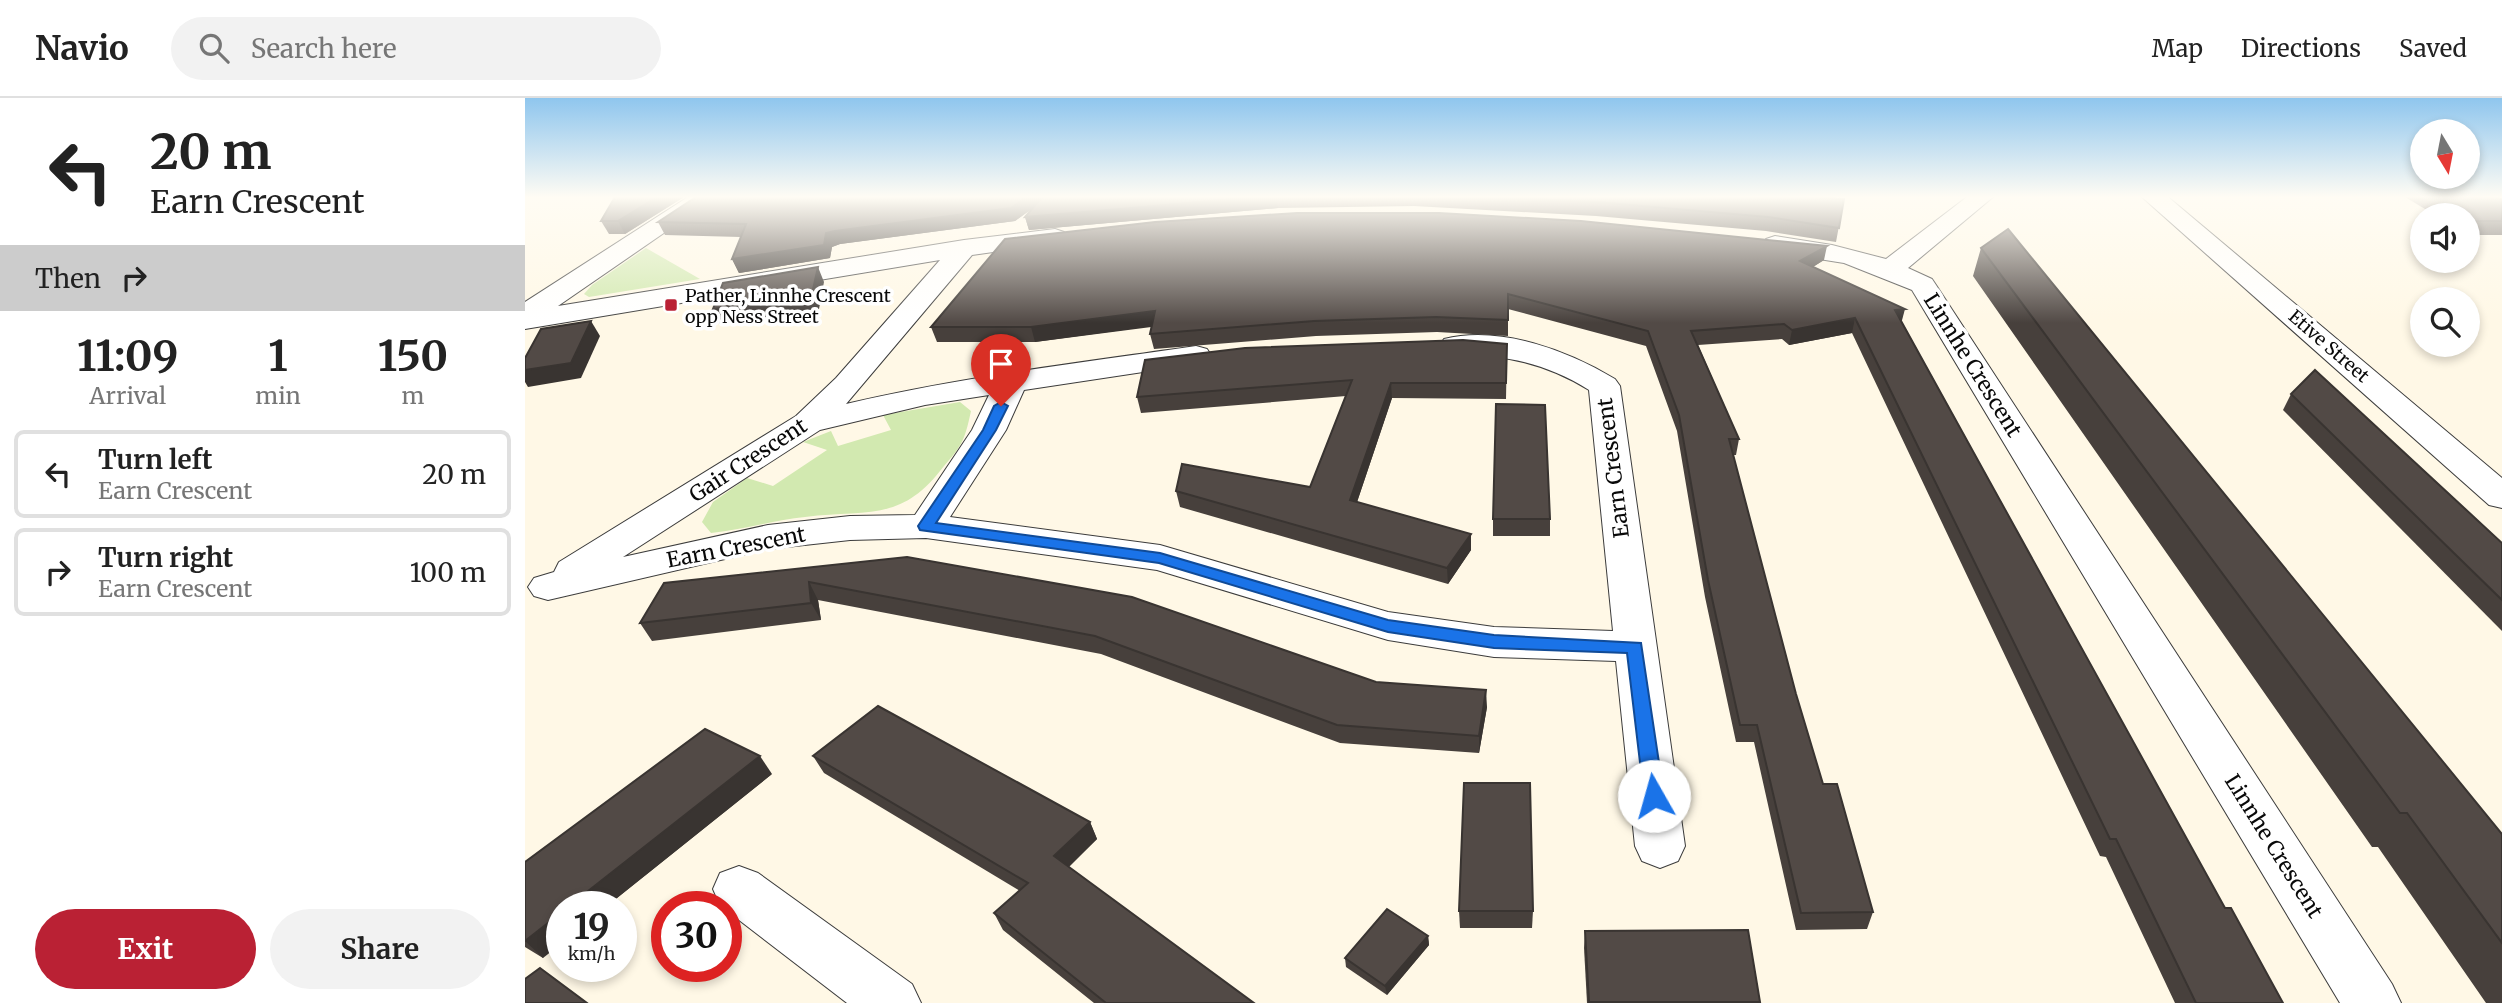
<!DOCTYPE html>
<html lang="en">
<head>
<meta charset="utf-8">
<style>
  body { margin:0; font-family:Merriweather,serif; background:#f2f2f2; color:#222; height:100vh; display:flex; flex-direction:column; font-size:26px; white-space:nowrap }
  * { box-sizing:border-box; margin:0 }
  p { font-size:23px; color:#767676 }
  .icon { flex:none; width:38px; height:38px; fill:none; stroke:currentColor; stroke-width:2; stroke-linecap:round; stroke-linejoin:round }
  .map { position:relative; flex:1; overflow:hidden }
  .sheet { display:flex; flex-direction:column; background:#fff; width:525px }
  .sheet>* { flex:none }
  .top-card { background:#fff; color:#222; overflow:hidden }
  .needle { width:46px; rotate:170deg }
  .fabs { position:absolute; left:1885px; top:21px; display:grid; gap:14px }
  .fabs a { display:grid; place-items:center; width:70px; height:70px; border-radius:50%; background:#fff; box-shadow:0 4px 10px #0003; font-size:35px }
  .speed { position:absolute; left:21px; top:793px; display:flex; gap:14px; font-size:35px; font-weight:700; text-align:center }
  .speed>* { display:grid; place-content:center; width:91px; height:91px; border-radius:50%; background:#fff; box-shadow:0 4px 10px #0003; line-height:1 }
  .speed small { font-size:18px; font-weight:400 }
  .speed .limit { border:10px solid #d22; background:#fff; color:#111 }
  .pin { position:absolute; display:grid; place-items:center; width:60px; height:60px; color:#fff; margin:-72px -30px; border-radius:50% 50% 50% 0; rotate:-45deg; box-shadow:0 0 7px #0007 }
  .pin .icon { rotate:45deg }
  .me { position:absolute; width:77px; margin:-38px; rotate:353deg; stroke-linejoin:round; filter:drop-shadow(0 0 5px #0008) }
  .turn { display:flex; align-items:center; gap:24px; height:147px; padding:0 35px; font-size:32px }
  .turn .icon { width:91px; height:91px; stroke-width:2.5 }
  .turn b { display:block; font-size:49px; line-height:60px }
  .then { display:flex; align-items:center; height:66px; padding:0 35px; background:#0003; gap:14px; font-size:26px }
  .eta { display:flex; justify-content:space-evenly; align-items:center; height:119px; text-align:center }
  .eta b { font-size:42px; font-weight:700; line-height:49px }
  .primary-button { display:flex; gap:14px; margin-top:auto; padding:14px 35px }
  .primary-button a { flex:1; height:80px; border-radius:42px; background:#ba2134; color:#fff; font-size:28px; font-weight:700; line-height:80px; text-align:center }
  .primary-button a+a { background:#f2f2f2; color:#222 }
  ul { padding:0; list-style:none }
  li { display:flex; align-items:center; gap:21px; height:88px; margin:0 14px 10px; padding:0 21px; border:4px solid #e0e0e0; border-radius:10px }
  li div { flex:1 }
  li b { display:block; font-size:26px }
  li em { font-style:normal }
  header { display:flex; align-items:center; gap:42px; box-sizing:border-box; height:98px; padding:0 35px; background:#fff; border-bottom:2px solid #e0e0e0 }
  header strong { font-size:33px }
  nav { display:flex; gap:38px; margin-inline-start:auto; font-size:24px }
  .search { width:490px; height:63px; background:#f2f2f2; display:flex; align-items:center; gap:18px; box-sizing:border-box; padding:0 24px; border-radius:38px; color:#767676; font-size:26px }
  main { display:flex; flex:1; min-height:0 }
  .map>svg:first-child { display:block }
  .green { fill:#d2e9b0 }
  .lines { fill:none; stroke-linecap:round; stroke-linejoin:round }
  .minor-casing { stroke:#3c3c3c; stroke-width:2 }
  .minor { fill:#fff; fill-rule:evenodd }
  .wall { fill:#47403c }
  .shaded-wall { fill:#393431 }
  .building { fill:#524a46; stroke:#393431; stroke-width:2 }
  .route { fill:#1a73e8; stroke:#114b97; stroke-width:2 }
  .poi-dot { fill:#ba2134; stroke:#fff; stroke-width:2.5 }
  .labels { text-anchor:middle; dominant-baseline:central; stroke-width:7; stroke-linejoin:round; paint-order:stroke }
  .far-poi-label { font-size:18px; fill:#090909; stroke:#fff; text-anchor:start }
  .far-street-label { font-size:18px; fill:#090909; stroke:#fff }
  .street-label { font-size:21px; fill:#090909; stroke:#fff }
</style>
</head>
<body>
<header>
<strong>Navio</strong>
<div class="search"><svg class="icon" aria-label="search" viewBox="0 0 24 24"><circle cx="10" cy="10" r="6"/><path d="M15 15l6 6"/></svg>Search here</div>
<nav><a>Map</a><a>Directions</a><a>Saved</a></nav>
</header>
<main>
<section class="sheet">
<div class="top-card">
<div class="turn"><svg class="icon" aria-label="left" viewBox="0 0 24 24"><path d="M17 20v-9H6M10 6l-5 5 5 5"/></svg><div><b>20 m</b>Earn Crescent</div></div>
<div class="then">Then<svg class="icon" aria-label="right" viewBox="0 0 24 24"><path d="M7 20v-9h11M14 6l5 5-5 5"/></svg></div>
</div>
<div class="eta">
<div><b>11:09</b><p>Arrival</p></div>
<div><b>1</b><p>min</p></div>
<div><b>150</b><p>m</p></div>
</div>
<ul>
<li><svg class="icon" aria-label="left" viewBox="0 0 24 24"><path d="M17 20v-9H6M10 6l-5 5 5 5"/></svg><div><b>Turn left</b><p>Earn Crescent</p></div><em>20 m</em></li>
<li><svg class="icon" aria-label="right" viewBox="0 0 24 24"><path d="M7 20v-9h11M14 6l5 5-5 5"/></svg><div><b>Turn right</b><p>Earn Crescent</p></div><em>100 m</em></li>
</ul>
<div class="primary-button"><a>Exit</a><a>Share</a></div>
</section>
<div class="map">
<svg width="1977" height="905" viewBox="0 0 1977 905">
  <rect width="100%" height="100%" fill="#fff8e6"/>
  <!-- green -->
  <g class="green">
    <path d="M121,150L175,181L64,199L59,196L67,187Z"/>
    <path d="M435,304L446,313C439,346 436,348 415,373C374,425 339,411 280,419C249,422 218,432 186,435L177,424L188,404L222,380L248,388L302,352L278,344L306,333L313,348L366,332L358,317Z"/>
  </g>
  <g class="lines">
    <defs>
      <g id="minor">
        <path d="M163,99H191L33,208L439,142L530,131L539,134L543,139L539,144L447,157L321,306C436,279 553,265 671,248L682,251L686,257L682,263L671,266L499,292L481,332L425,419L635,447L863,514L969,529L1088,533L1064,292C1021,265 980,257 930,256L919,253L915,247L919,241C976,227 1043,253 1090,281L1095,288L1160,748L1153,763L1135,770L1117,763L1110,748L1091,563L969,559L863,542L632,472L401,440L325,442L243,451L23,502L9,498L3,489L9,480L29,474L34,464L271,318L311,280L415,162L0,231V204ZM464,297L447,332L390,417L325,418L243,427L98,459L295,332L400,307Z"/>
        <path d="M1442,99H1468L1383,170L1407,181L1411,187L1867,886L1876,905H1815L1387,192L1319,165L1250,154L1241,151L1237,146L1241,141L1250,138L1307,147L1361,161Z"/>
        <path d="M1617,99H1643L1977,380V410L1964,407Z"/>
        <path d="M214,768L233,775L387,886L396,905H322L201,812V808L195,807L188,791L195,775Z"/>
      </g>
    </defs>
    <!-- minor casing -->
    <use href="#minor" class="minor-casing"/>
    <!-- minor -->
    <use href="#minor" class="minor"/>
  </g>
  <!-- wall -->
  <g class="wall">
    <path d="M90,99H159L100,136H84L76,123Z"/>
    <path d="M171,99H1293L1319,101L1311,144L1241,133L1071,118L889,108L753,110L504,132L500,119L506,111L490,123L315,146L307,149L305,160L214,175L207,161L216,139L140,137L133,124Z"/>
    <path d="M1880,99H1971L1977,101V137H1942V117H1910Z"/>
    <path d="M1456,150L1977,736V905H1961L1853,749H1847L1448,178Z"/>
    <path d="M1299,162L1288,169L1377,224L1700,810L1758,905H1650L1581,759L1575,758L1327,235L1264,247L1257,241L1173,247L1214,341L1211,357H1208L1271,596L1298,686L1348,814L1342,831L1271,832L1229,644H1211L1180,499L1152,333L1121,248L983,211V238L912,234L791,238L629,251L625,236L627,228L510,244H412L406,229Z"/>
    <path d="M982,246L981,301L867,300L832,404L946,452L923,486L655,409L651,393L785,389L821,298L616,315L612,299Z"/>
    <path d="M1766,296L1977,445V533L1758,312Z"/>
    <rect x="968" y="421" width="57" height="17"/>
    <path d="M382,459L851,584L962,609L954,655L815,645L576,556L293,502L296,522L127,543L115,525Z"/>
    <path d="M288,658L565,724L572,741L544,769L729,905H569L478,832L469,815L495,793L299,675Z"/>
    <path d="M247,676L82,808H37L18,860L0,849V764Z"/>
    <path d="M934,813H1008L1007,830H935Z"/>
    <path d="M1060,833L1235,904V905H1062L1059,850Z"/>
    <path d="M903,838L904,847L862,897L821,869L820,860Z"/>
  </g>
  <!-- shaded-wall -->
  <g class="shaded-wall">
    <path d="M132,99H159L100,136L93,123Z"/>
    <path d="M502,99H524L490,123L315,146L307,149L305,160L214,175L207,161L310,133Z"/>
    <path d="M734,99H751L753,110L504,132L500,119Z"/>
    <path d="M1302,148L1299,162L1273,178L1275,163Z"/>
    <path d="M293,169L299,184L294,211L195,226L188,211Z"/>
    <path d="M1380,211L1376,226L1370,212Z"/>
    <path d="M630,213L634,228L510,244L506,229Z"/>
    <path d="M1330,220L1327,235L1264,247L1267,232Z"/>
    <path d="M66,223L75,238L56,280L3,289L0,284V272Z"/>
    <path d="M866,285L867,300L827,419L825,402Z"/>
    <path d="M946,436V452L923,486L922,470Z"/>
    <path d="M284,484L293,502L296,522L286,505Z"/>
    <path d="M961,592L962,609L954,655V638Z"/>
    <path d="M235,658L247,676L82,808H44Z"/>
    <path d="M565,724L572,741L537,775L529,758Z"/>
    <path d="M37,814V845L18,860L0,843Z"/>
    <path d="M903,838L904,847L862,897L860,888Z"/>
  </g>
  <!-- building -->
  <g class="building">
    <path d="M90,99H132L93,123H76Z"/>
    <path d="M171,99H502L486,110L310,133L301,135L299,147L207,161L221,126L133,124Z"/>
    <path d="M517,99H734L500,119Z"/>
    <path d="M959,99H1293L1319,101L1314,130L1243,119L1072,104Z"/>
    <path d="M1909,99H1971L1977,101V123H1950L1942,119V117H1940Z"/>
    <path d="M772,115H914L1056,123L1302,148L1275,163L1380,211L1370,212L1700,810H1706L1758,905H1671L1591,741H1585L1330,220L1267,232L1259,226L1166,233L1214,341H1204L1271,596L1298,686H1312L1348,814L1276,815L1232,627H1215L1183,482L1154,317L1123,233L983,196V222L911,219L789,223L625,236L630,213L506,229H406L480,141L630,124Z"/>
    <path d="M1483,131L1977,736V845L1882,715H1875L1456,150Z"/>
    <path d="M293,169L287,196L188,211L198,185Z"/>
    <path d="M66,223L46,265L0,272V260L16,231Z"/>
    <path d="M938,242L982,246L981,285H866L825,402L946,436L922,470L651,393L657,366L785,389L827,282L612,299L620,262L720,250Z"/>
    <path d="M1790,272L1977,445V502L1766,296Z"/>
    <path d="M971,306L1020,307L1025,421H968Z"/>
    <path d="M382,459L607,499L851,584L961,592L954,638L812,627L570,538L284,484L286,505L115,525L139,485Z"/>
    <path d="M353,608L565,724L529,758L729,905H581L469,815L503,785L288,658Z"/>
    <path d="M180,631L235,658L44,808H37V814L0,843V764Z"/>
    <path d="M939,685H1005L1008,813H934Z"/>
    <path d="M862,811L903,838L860,888L820,860Z"/>
    <path d="M1223,832L1235,904H1064L1060,833Z"/>
    <path d="M15,870L62,905H0V881Z"/>
  </g>
  <!-- sky -->
  <linearGradient id="sky" x2="0" y2="1"><stop stop-color="#8fc6ee"/><stop offset="0.44" stop-color="#fffcf4"/><stop offset="1" stop-color="#fffcf4" stop-opacity="0"/></linearGradient>
  <rect width="1977" height="225" fill="url(#sky)"/>
  <!-- route -->
  <path class="route" d="M476,304L483,308L471,332L411,425L635,455L863,522L969,537L1116,545L1139,698L1136,704H1122L1119,698L1102,555L969,550L863,534L634,465L395,432L393,428L458,332L469,308Z"/>
  <!-- markers -->
  <rect class="poi-dot" x="139" y="200" width="14" height="14" rx="3.5"/>
  <g class="labels">
    <!-- far-poi labels -->
    <g class="far-poi-label">
      <text x="160" y="197">Pather, Linnhe Crescent<tspan x="160" dy="21">opp Ness Street</tspan></text>
    </g>
    <!-- far-street labels -->
    <g class="far-street-label">
      <text transform="translate(1804 248) rotate(41)">Etive Street</text>
    </g>
    <!-- street labels -->
    <g class="street-label">
      <text transform="translate(1448 267) rotate(58)">Linnhe Crescent</text>
      <text transform="translate(223 362) rotate(-33)">Gair Crescent</text>
      <text transform="translate(1088 370) rotate(-97)">Earn Crescent</text>
      <text transform="translate(211 449) rotate(-11)">Earn Crescent</text>
      <text transform="translate(1749 748) rotate(58)">Linnhe Crescent</text>
    </g>
  </g>
</svg>
<div class="fabs">
<a><svg class="needle" viewBox="-14 -14 28 28"><path d="M0-13l5 13h-10z" fill="#e53935"/><path d="M0 13l5-13h-10z" fill="#767676"/></svg></a>
<a><svg class="icon" aria-label="sound" viewBox="0 0 24 24"><path d="M4 9h4l5-4v14l-5-4H4zM17 9q2 3 0 6"/></svg></a>
<a><svg class="icon" aria-label="search" viewBox="0 0 24 24"><circle cx="10" cy="10" r="6"/><path d="M15 15l6 6"/></svg></a>
</div>
<div class="speed"><div>19<small>km/h</small></div><div class="limit">30</div></div>
<div class="pin" style="left:476px;top:308px;background:#d93025"><svg class="icon" aria-label="arrive" viewBox="0 0 24 24"><path d="M6 21V4h12l-3 4 3 4H6"/></svg></div>
<svg class="me" style="left:1129px;top:698px" viewBox="-20 -20 40 40"><circle r="19" fill="#fff"/><path d="M0-13L10 11 0 6-10 11z" fill="#1a73e8"/></svg>
</div>
</main>
</body>
</html>
